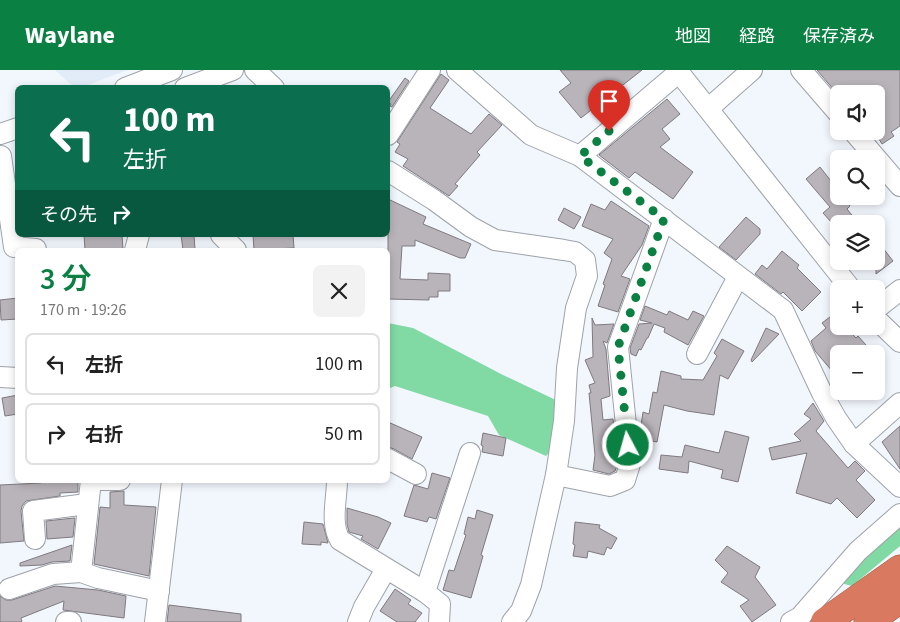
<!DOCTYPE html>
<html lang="ja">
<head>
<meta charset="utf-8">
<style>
  body { margin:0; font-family:"Source Sans 3","Noto Sans JP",sans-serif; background:#f2f2f2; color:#222; height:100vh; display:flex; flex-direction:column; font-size:19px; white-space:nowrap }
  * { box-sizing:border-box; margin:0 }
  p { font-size:16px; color:#767676 }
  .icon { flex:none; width:28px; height:28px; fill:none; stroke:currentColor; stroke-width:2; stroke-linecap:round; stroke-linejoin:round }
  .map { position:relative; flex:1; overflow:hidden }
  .side { position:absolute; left:15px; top:178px; width:375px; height:235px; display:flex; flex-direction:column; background:#fff; border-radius:8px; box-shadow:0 2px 8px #0003 }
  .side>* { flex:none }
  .banner { position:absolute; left:15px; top:15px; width:375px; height:152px; border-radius:8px; box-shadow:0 2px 8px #0003; background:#0b6e4f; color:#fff; overflow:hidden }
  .fabs { position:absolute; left:830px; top:15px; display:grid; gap:10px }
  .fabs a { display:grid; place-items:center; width:55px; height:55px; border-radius:8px; background:#fff; box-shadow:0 2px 8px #0003; font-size:25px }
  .pin { position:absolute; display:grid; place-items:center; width:42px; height:42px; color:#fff; margin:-51px -21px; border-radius:50% 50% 50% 0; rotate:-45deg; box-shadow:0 0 5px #0007 }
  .pin .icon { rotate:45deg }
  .me { position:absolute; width:55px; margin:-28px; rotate:354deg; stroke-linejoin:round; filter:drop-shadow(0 0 4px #0008) }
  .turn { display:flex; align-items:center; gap:18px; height:105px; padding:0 25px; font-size:22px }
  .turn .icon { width:65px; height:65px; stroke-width:2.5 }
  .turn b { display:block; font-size:35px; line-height:42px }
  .then { display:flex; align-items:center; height:48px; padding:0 25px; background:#0003; gap:10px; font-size:19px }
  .round { display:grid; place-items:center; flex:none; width:52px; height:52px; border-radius:8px; background:#f2f2f2 }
  .head { display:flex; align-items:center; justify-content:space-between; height:85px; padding:0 25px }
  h1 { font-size:30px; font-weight:600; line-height:38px; color:#0b8043 }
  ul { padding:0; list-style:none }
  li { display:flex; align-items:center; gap:15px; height:62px; margin:0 10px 8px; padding:0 15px; border:2px solid #e0e0e0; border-radius:8px }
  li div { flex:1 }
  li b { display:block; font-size:19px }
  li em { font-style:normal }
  header { display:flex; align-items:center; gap:30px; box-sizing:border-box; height:70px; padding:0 25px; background:#0b8043; color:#fff }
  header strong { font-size:24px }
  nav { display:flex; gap:28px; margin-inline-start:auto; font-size:18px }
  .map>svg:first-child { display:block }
  .built { fill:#e2ebf8 }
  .green { fill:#81daa4 }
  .building { fill:#b9b4ba; stroke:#7f7a7f }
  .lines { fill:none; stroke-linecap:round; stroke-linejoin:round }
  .minor-casing { stroke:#9ea2a9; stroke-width:22 }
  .highway-casing { stroke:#965848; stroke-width:29 }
  .minor { stroke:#fff; stroke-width:20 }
  .highway { stroke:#d9795f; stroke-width:28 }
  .route { stroke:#0b8043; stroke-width:9; stroke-dasharray:0 16.2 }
</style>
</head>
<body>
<header>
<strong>Waylane</strong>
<nav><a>地図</a><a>経路</a><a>保存済み</a></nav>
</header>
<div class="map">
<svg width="900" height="552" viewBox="0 0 900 552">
  <rect width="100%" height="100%" fill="#f2f6fd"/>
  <!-- built -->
  <path class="built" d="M55,0H127L80,18L74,17Z"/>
  <!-- green -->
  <g class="green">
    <path d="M388,253L413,258L503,305L560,332L553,378L546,386L499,365L488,346L395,316L388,319Z"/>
    <path d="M900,456V476L852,516L841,513L877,476Z"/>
  </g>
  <!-- building -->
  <g class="building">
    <path d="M560,0H642L581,48L559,22L571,13Z"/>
    <path d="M817,0H900V56L891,62L894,66L882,74L876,64V24H839V26Z"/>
    <path d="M441,4L449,10L430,38L471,64L489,44L502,55L477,82L480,85L455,114L458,116L449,126L403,96L408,89L395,82L400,74L397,72Z"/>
    <path d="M405,8L409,11L392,37L390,36L391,34L388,32Z"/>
    <path d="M667,29L680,44L662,59L670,69L660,77L693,102L673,129L635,102L629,108L599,85Z"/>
    <path d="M820,97L831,111L839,104V126H842L850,136L847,139L859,154H838L835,149L831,152L823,143L830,137L806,109Z"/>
    <path d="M388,129L426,147L423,154L471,174L465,188H460L415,170V176H402L400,209L428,210V203L450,204V221H438V227H429V230L388,229Z"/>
    <path d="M611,131L649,156L642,175L621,206L630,209L618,242L598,236L605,215L603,214L612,189L604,183L613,169L582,156L591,134L605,140Z"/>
    <path d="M564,138L581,147L574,159L558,150Z"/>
    <path d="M746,147L760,159V164L736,190L719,177Z"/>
    <path d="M84,165H122L123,180H85Z"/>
    <path d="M181,165H194L195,180H183Z"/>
    <path d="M253,165H293L294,178L254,180Z"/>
    <path d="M876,169L893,191L876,204Z"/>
    <path d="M782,181L799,195L797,198L821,222L802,241L783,222L781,224L755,204L762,195L767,199Z"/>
    <path d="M18,228V249L1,250L0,230Z"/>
    <path d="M645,236L667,245L669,241L688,250L693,241L704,246L688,275L664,262L665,258L654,254L648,268H647L641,280L639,279L636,286L631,284L630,278L639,254L652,253L640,250Z"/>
    <path d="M839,240V256H845L856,268L858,266L874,284H839V309L815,281L811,271L826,258L822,253Z"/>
    <path d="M592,248L595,255L614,254L607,273L603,271L606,279L610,326L601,329L603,350L613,349L618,393L615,401L609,404L593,400L595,385L589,323H591L589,315L595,313L585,290L593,287Z"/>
    <path d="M766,258L779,264L752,292L751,290Z"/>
    <path d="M722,269L744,281L728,309L720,305L714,345L687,341L664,335L657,372L639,369L643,342L649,344L653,322L657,323L661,301L681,306V309L703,310L717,286L714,283Z"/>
    <path d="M18,325V344L5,346L2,328Z"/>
    <path d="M813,333L824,351L816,361L848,398L855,391L865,401L856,410L875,430L857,448L837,428L831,434L796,423L807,383L772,390L769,378L801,371L794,364L811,349L804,344Z"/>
    <path d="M388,352L422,367L412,389L394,379L388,377Z"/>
    <path d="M900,356V399L882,372Z"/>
    <path d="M725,361L749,367L738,412L721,408L723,400L689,391L688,403L659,399L661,385L682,387L685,375L719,383Z"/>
    <path d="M483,363L506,368L503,386L482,382L483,376L481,375Z"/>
    <path d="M432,403L450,408L436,449L429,447L427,452L404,446L414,415L428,419Z"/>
    <path d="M48,410H78V422L60,423V426L26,431L22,436L21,441L24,471L0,473V415L41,413L40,411Z"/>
    <path d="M124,421V435L156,437L149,506L94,494L100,437L110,438V422Z"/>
    <path d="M347,438L378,447L391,453L378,479L361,469L363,466L349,462L347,454Z"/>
    <path d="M477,440L493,445L481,485L483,486L471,528L443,520L449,500L454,501L466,465L464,464L468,447L475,449Z"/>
    <path d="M74,448H75L73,467L47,469L46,451Z"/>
    <path d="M304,452L323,454L328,473L321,472V475L302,474Z"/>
    <path d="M575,452L600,455L599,458L617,468L611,479L607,477L604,485L588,481L587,488L573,486L575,475L573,474Z"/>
    <path d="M72,475L70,491L52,492L42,495L20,496V493Z"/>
    <path d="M727,476L760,497L755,507L776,535L752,552L740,536L749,530L721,512L728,503L715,490Z"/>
    <path d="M55,516L98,520L126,526L124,548L63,540L64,531L21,548L22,552H0V526L6,530H12Z"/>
    <path d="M395,519L411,530L408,534L422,543L415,552H397L380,541Z"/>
    <path d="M169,535L241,544V552H167Z"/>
  </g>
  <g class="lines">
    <defs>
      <g id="minor">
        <path d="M255,0L274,18"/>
        <path d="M457,0L531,65L580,86L783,240L822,323L836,348L854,374L900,417"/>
        <path d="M677,0L851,219"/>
        <path d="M801,0L839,44"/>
        <path d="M125,18L172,0"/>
        <path d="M185,18L233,0"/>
        <path d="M709,38L752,0"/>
        <path d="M853,61L900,116"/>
        <path d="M0,64L18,58"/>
        <path d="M388,65L430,0"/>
        <path d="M1,86L14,177L36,179V180"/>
        <path d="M580,86L679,2"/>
        <path d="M388,101L434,130L471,157L495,170L564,180L575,182L585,190L587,206L576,238L567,298L564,351L556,405L531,515L521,541L512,552"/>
        <path d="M221,165L236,180"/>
        <path d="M135,180L139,165"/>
        <path d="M876,239L900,220"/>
        <path d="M876,249L900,272"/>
        <path d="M697,284L738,207"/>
        <path d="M0,307L18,308"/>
        <path d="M854,374L900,333"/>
        <path d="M388,389L416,404"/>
        <path d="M556,405L610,416L625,410L630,394L618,277L664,149"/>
        <path d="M337,410C337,429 330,453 340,470L425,522L440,534L439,552"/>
        <path d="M35,469L33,441L87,434"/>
        <path d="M81,502L91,410H120"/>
        <path d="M9,519L53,504L81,502L98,508L159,521"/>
        <path d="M425,522L470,383"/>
        <path d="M66,552H71"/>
        <path d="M155,552L172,410"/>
        <path d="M358,552L364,537L386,499"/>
        <path d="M791,552L800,547L858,481L900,444"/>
      </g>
      <g id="highway">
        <path d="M825,552L900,499"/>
        <path d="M868,552L900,529"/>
      </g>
    </defs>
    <!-- minor casing -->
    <use href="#minor" class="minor-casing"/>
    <!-- highway casing -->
    <use href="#highway" class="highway-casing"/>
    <!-- minor -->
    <use href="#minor" class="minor"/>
    <!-- highway -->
    <use href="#highway" class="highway"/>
  </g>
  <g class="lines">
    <!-- route -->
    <path class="route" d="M609,61L580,86L664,149L618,277L628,375"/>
  </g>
</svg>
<div class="fabs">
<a><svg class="icon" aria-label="sound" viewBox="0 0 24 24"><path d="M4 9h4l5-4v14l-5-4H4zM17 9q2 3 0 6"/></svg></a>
<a><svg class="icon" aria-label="search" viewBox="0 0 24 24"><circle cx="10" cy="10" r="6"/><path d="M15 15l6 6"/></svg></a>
<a><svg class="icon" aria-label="layers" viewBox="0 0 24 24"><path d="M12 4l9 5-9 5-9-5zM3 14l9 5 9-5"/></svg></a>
<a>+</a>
<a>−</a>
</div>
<div class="pin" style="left:609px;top:61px;background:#d93025"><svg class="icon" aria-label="arrive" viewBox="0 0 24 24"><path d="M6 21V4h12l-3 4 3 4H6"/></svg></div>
<svg class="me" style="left:628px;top:375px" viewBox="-20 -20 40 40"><circle r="17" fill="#0b8043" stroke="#fff" stroke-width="3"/><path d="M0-11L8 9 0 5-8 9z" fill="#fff"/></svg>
<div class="banner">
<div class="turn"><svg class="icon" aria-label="left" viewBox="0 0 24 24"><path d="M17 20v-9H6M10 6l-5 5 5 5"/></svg><div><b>100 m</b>左折</div></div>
<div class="then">その先<svg class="icon" aria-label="right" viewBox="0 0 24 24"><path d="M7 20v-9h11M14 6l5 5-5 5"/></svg></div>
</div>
<section class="side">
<div class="head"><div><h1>3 分</h1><p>170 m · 19:26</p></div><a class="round"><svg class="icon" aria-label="close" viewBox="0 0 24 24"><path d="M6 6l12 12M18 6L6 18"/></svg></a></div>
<ul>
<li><svg class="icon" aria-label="left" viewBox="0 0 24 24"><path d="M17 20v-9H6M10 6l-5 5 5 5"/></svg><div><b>左折</b></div><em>100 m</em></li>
<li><svg class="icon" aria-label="right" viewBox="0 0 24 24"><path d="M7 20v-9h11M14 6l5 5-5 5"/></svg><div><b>右折</b></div><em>50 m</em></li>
</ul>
</section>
</div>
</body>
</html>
